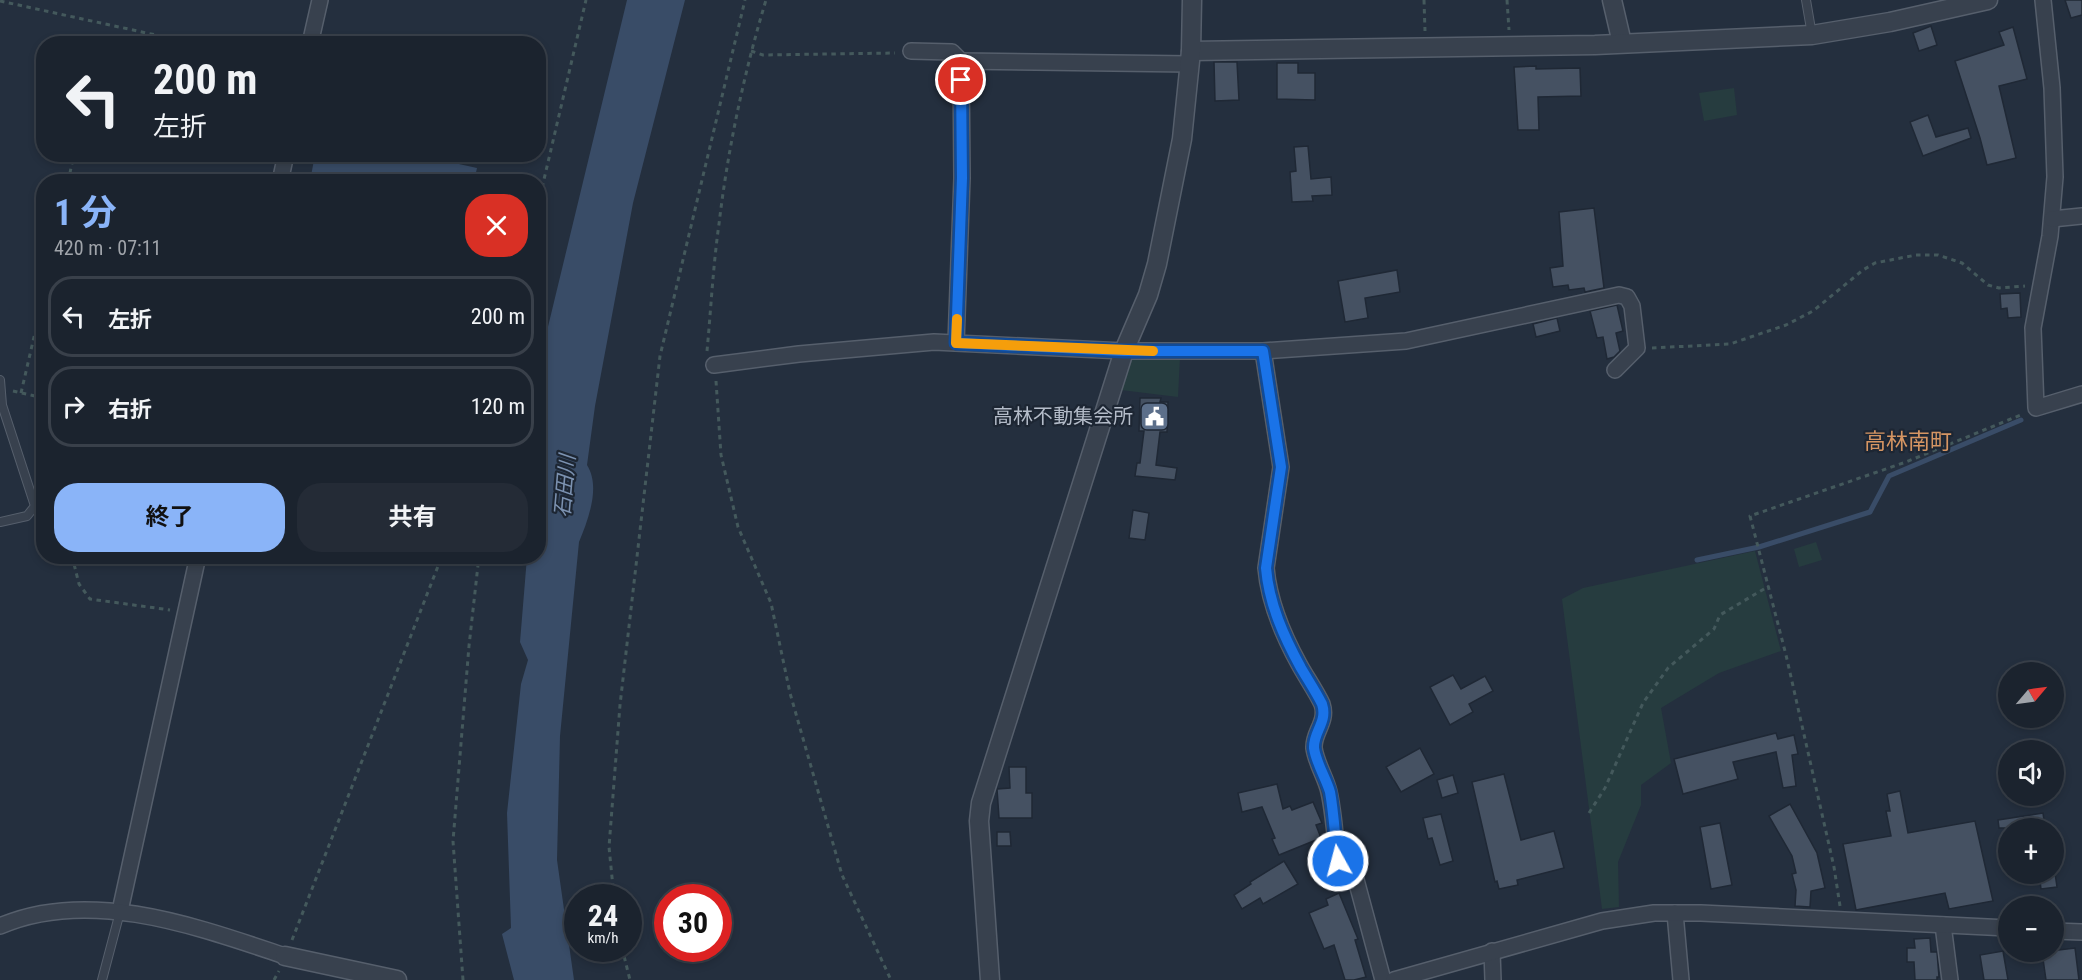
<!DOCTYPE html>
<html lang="ja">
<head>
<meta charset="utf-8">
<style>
  body { margin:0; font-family:"Roboto Condensed","Noto Sans JP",sans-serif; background:#242b36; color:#f1f3f6; height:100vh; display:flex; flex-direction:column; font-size:22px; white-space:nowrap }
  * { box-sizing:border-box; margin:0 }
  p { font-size:20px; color:#a0a4aa }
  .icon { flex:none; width:33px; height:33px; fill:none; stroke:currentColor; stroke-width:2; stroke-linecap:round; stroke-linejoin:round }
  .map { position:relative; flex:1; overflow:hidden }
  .side { position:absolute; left:36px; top:174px; width:510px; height:390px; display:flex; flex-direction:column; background:#1b232e; border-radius:24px; box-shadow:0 3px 9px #0003,0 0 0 2px #39404a }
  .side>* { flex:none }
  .hud { position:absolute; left:36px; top:36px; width:510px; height:126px; border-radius:24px; box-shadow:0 3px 9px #0003,0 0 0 2px #39404a; background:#1b232e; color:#f1f3f6; overflow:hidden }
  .needle { width:39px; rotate:61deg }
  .fabs { position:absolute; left:1998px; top:662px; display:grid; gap:12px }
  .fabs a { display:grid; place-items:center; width:66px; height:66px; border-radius:50%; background:#1b232e; box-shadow:0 3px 9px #0003,0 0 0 2px #39404a; font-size:30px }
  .speed { position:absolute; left:564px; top:884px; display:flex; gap:12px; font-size:30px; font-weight:700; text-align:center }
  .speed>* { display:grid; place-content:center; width:78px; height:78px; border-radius:50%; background:#1b232e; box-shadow:0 3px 9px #0003,0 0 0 2px #39404a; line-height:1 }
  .speed small { font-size:15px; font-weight:400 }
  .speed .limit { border:9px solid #d22; background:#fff; color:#111 }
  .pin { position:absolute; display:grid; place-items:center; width:51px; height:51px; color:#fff; margin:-26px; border:3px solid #fff; border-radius:50%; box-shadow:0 2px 6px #0007 }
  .me { position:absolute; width:66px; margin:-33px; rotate:353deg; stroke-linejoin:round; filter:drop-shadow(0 0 4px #0008) }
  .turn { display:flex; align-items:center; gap:21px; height:126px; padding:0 18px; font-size:27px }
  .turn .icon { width:78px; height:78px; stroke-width:2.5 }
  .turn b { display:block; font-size:42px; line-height:51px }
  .round { display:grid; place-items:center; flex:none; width:63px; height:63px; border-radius:24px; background:#242b36 }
  .headline { display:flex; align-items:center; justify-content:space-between; height:102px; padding:0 18px }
  h1 { font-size:36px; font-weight:700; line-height:45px; color:#8ab4f8 }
  .button { display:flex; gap:12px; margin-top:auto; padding:12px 18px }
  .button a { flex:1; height:69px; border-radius:24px; background:#8ab4f8; color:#111; font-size:24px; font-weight:700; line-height:69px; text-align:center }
  .button a+a { background:#242b36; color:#f1f3f6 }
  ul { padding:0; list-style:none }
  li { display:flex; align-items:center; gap:18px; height:81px; margin:0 12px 9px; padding:0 6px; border:3px solid #39404a; border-radius:24px }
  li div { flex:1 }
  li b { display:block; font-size:22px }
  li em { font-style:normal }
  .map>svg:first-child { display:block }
  .green { fill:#263c3f }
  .water { fill:#394c67 }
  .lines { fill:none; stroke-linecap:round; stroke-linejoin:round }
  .stream { stroke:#394c67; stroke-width:5 }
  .building { fill:#455162; stroke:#1f2835; stroke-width:1.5 }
  .service-casing { stroke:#565f6c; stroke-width:10 }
  .minor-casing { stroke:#565f6c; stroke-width:18 }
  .tertiary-casing { stroke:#565f6c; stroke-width:21 }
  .path { stroke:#44595c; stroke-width:3; stroke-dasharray:4.5 4.5; stroke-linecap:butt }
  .service { stroke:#38414e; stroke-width:8 }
  .minor { stroke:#38414e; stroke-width:15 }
  .tertiary { stroke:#38414e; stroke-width:18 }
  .route-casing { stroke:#114b97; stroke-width:15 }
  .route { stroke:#1a73e8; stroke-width:10 }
  .slow { stroke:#f59e0b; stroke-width:10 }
  .labels { text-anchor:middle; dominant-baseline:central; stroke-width:4.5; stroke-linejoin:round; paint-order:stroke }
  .poi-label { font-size:20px; fill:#b4bcc9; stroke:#1d2633; text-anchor:end }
  .water-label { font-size:21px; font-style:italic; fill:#7c92b1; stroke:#1d2633 }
  .quarter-label { font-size:22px; fill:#d59563; stroke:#1d2633 }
</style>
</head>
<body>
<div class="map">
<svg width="2082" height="980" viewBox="0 0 2082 980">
  <rect width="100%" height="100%" fill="#242f3e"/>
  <!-- green -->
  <g class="green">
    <path d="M1734,88L1737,115L1704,121L1699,93Z"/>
    <path d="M1132,357H1180L1178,397L1121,390Z"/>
    <path d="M1816,542L1822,560L1799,567L1794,549Z"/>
    <path d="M1755,551L1781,651L1719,673L1661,708L1671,763L1641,785V805L1618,862L1619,907L1602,909L1562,599L1583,588Z"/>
  </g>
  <!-- water -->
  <g class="water">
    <path d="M627,0H685L633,203L595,406L587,465C601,487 588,520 579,542L560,736L557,860L574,980H514L502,934L511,928L507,813L521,684L528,660L520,642L527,557L538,556V433L546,335Z"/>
    <path d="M315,155H418L477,168L474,181H310Z"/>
  </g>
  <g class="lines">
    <!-- stream -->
    <path class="stream" d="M1697,560L1759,547L1870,512L1889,476L2021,420"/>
  </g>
  <!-- building -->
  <g class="building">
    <path d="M2065,0H2082V15L2071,18Z"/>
    <path d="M1931,26L1937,45L1919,51L1913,33Z"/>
    <path d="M2013,27L2027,79L1999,86L2016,158L1987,165L1980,138L1955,61L2004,45L1999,32Z"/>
    <path d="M1214,62H1237L1239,100L1215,101Z"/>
    <path d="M1277,63H1298V73H1315V100L1277,99Z"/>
    <path d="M1536,66V69L1580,68L1581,96L1538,97L1539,130H1518L1514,67Z"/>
    <path d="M1928,115L1936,137L1968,128L1971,138L1923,156L1910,122Z"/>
    <path d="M1308,146L1311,179L1331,177L1332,195L1312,196L1313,201L1292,202L1290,172L1296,171L1294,147Z"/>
    <path d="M1594,208L1604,288L1585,292L1584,288L1569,290L1568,285L1553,287L1550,268L1563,266L1559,212Z"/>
    <path d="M1397,270L1400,292L1365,298L1368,318L1345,322L1338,281Z"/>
    <path d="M2020,293L2021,317L2008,318L2007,308L2001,309L2000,294Z"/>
    <path d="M1617,305L1623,331L1616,333L1620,351L1614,357L1607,359L1603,337L1597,338L1590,311Z"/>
    <path d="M1557,318L1560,331L1536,337L1533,324Z"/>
    <path d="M1140,398H1161L1160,402H1168L1167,432H1160L1156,465L1177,468L1175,480L1135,476L1137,463H1140L1144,431H1139Z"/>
    <path d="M1133,510L1149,513L1145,540L1129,538Z"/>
    <path d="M1453,675L1461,689L1485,676L1493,691L1469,704L1473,712L1450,725L1430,687Z"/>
    <path d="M1776,733L1778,739L1794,735L1798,754L1792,755L1796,786L1783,788L1776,752L1733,762L1738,779L1683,794L1674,759Z"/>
    <path d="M1420,748L1434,774L1401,792L1386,767Z"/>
    <path d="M1009,767H1026V793H1032V818H999L997,789L1010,788Z"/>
    <path d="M1504,774L1521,840L1554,831L1564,868L1517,880L1518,885L1499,889L1497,881L1495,882L1472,782Z"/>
    <path d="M1453,775L1458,793L1442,798L1437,780Z"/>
    <path d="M1277,784L1283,809L1290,806L1292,810L1313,802L1322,823L1316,825L1321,838L1279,855L1272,839L1275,838L1262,807L1242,812L1238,793Z"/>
    <path d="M1900,791L1908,833L1975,821L1993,901L1949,909L1945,893L1856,910L1843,844L1891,836L1886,811H1890L1887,794Z"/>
    <path d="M1790,804L1817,853L1825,888L1811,891L1810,907L1795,906L1796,890L1792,874L1796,873L1792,856L1769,816Z"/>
    <path d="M2043,813L2045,828H1999L1998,820Z"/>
    <path d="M1441,814L1453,861L1440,865L1432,838L1428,839L1423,818Z"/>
    <path d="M1720,823L1732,885L1711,889L1700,827Z"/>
    <path d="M997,832H1010L1011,846H997Z"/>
    <path d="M1284,861L1298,884L1263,904L1260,898L1242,909L1234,895L1251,884L1250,882Z"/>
    <path d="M2039,873H2055L2057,887L2041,889Z"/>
    <path d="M1339,893L1358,939L1355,940L1366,977L1354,980H1345L1334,945L1324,949L1309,913L1328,905L1326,899Z"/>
    <path d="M1930,938L1931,952H1937L1939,977H1937V980H1915L1914,962H1907V948H1915L1914,939Z"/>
    <path d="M2075,948L2079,980H2046L2042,952Z"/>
    <path d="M2003,951L2008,980H1984L1980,955Z"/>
  </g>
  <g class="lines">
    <defs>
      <g id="service">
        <path d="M1806,0L1812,35"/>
        <path d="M0,380L2,405L35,506L27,516L0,522"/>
        <path d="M102,980L120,912"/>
      </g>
      <g id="minor">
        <path d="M2043,0L2052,88L2055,177L2050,236L2033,328L2036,408L2082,394"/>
        <path d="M310,44L320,0"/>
        <path d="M911,51L952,52L961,61L962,178L956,343"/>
        <path d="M961,61L1190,64"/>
        <path d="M280,182L286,154"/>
        <path d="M2052,219L2082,216"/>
        <path d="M1263,351L1281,467L1266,568C1269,602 1283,635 1299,664C1306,677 1316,691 1322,704C1328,722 1313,732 1314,748C1316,763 1326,778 1329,792C1334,814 1335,839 1338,861L1355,876L1383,980"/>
        <path d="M714,365L799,354L934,342L1124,351H1263L1406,341L1619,295L1627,297L1632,306L1637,348L1615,370"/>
        <path d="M120,911L198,556"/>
        <path d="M1675,913L1681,980"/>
        <path d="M1943,925L1950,980"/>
        <path d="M0,926C90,887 198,927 285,956"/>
        <path d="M2054,931L2082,932"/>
        <path d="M1492,951L1493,980"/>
        <path d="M1394,980L1602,921L1654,913H1701L2008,928"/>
      </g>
      <g id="tertiary">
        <path d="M1612,0L1622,43"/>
        <path d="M1191,51L1595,45L1812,35L1890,22L1988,0"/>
        <path d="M285,956L397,980"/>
        <path d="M990,980L979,821L981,803L1124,351L1148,295L1157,264L1182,139L1191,51L1192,0"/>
      </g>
    </defs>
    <!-- service casing -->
    <use href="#service" class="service-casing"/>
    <!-- minor casing -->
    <use href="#minor" class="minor-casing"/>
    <!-- tertiary casing -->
    <use href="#tertiary" class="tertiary-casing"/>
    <!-- path -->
    <g class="path">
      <path d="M1424,0L1425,31"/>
      <path d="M1507,0L1509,30"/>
      <path d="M0,1L197,44"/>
      <path d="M751,51L763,55L895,53"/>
      <path d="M68,182L74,154"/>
      <path d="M538,205L586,0"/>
      <path d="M1652,348L1730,344L1786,325L1813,311L1863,270L1875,263L1916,255H1938L1962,263L1988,285L1999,288L2025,286"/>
      <path d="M707,351C711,309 713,266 719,224C728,148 744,73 766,0"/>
      <path d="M716,381L721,455L738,527L771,603L790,693L842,875L891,980"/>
      <path d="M13,391L44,398"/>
      <path d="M21,393L44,294"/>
      <path d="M72,556L79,584L90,599L170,610"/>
      <path d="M1589,813L1605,788L1643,703L1668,668L1714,629L1720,615L1769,586"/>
      <path d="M614,897L609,847L620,705L660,356L745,0"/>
      <path d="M1840,906L1834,867L1786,655L1750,516L1906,462L2023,414"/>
      <path d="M292,940L442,556"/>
      <path d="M622,948L630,980"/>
      <path d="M274,980L279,971"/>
      <path d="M463,980L453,841L469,646L479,556"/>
    </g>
    <!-- service -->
    <use href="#service" class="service"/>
    <!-- minor -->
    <use href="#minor" class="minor"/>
    <!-- tertiary -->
    <use href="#tertiary" class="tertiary"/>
  </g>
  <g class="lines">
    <defs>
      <path id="route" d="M961,80L962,178L956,343L1124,351H1263L1281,467L1266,568C1269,604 1284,637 1301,668C1308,680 1316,692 1322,704C1328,722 1313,732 1314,748C1316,763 1326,778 1330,792C1334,814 1335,839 1338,861"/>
    </defs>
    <!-- route casing -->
    <use href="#route" class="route-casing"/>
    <!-- route -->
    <use href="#route" class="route"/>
    <!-- slow -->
    <path class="slow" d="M957,319L956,343L1153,351"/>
  </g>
  <!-- icons -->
  <defs>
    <symbol id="civic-square" viewBox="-11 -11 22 22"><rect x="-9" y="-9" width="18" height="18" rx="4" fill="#5c6f8a" stroke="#1d2633"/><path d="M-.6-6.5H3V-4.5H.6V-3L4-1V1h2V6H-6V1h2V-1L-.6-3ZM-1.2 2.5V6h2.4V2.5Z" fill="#fff"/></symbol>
  </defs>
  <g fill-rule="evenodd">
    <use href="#civic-square" x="1138" y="400" width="33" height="33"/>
  </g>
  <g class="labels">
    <!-- poi labels -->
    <g class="poi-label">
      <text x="1133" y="416">高林不動集会所</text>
    </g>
    <!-- water labels -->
    <g class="water-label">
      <text transform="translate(565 486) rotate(-85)">石田川</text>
    </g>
    <!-- quarter labels -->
    <g class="quarter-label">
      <text x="1908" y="441">高林南町</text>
    </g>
  </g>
</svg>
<div class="fabs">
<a><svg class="needle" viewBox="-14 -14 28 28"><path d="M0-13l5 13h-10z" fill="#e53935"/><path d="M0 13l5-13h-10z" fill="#a0a4aa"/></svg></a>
<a><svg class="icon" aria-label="sound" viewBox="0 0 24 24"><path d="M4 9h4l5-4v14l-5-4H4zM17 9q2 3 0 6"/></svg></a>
<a>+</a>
<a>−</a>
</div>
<div class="speed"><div>24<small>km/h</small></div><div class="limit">30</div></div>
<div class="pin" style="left:961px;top:80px;background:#d93025"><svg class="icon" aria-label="arrive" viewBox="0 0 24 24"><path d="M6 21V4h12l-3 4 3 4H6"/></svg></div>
<svg class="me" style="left:1338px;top:861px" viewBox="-20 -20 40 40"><circle r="17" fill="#1a73e8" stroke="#fff" stroke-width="3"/><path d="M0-11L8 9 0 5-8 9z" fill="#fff"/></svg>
<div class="hud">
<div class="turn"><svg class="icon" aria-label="left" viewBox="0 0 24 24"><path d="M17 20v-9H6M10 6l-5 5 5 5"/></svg><div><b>200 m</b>左折</div></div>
</div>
<section class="side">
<div class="headline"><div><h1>1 分</h1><p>420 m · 07:11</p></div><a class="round" style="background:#d93025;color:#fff"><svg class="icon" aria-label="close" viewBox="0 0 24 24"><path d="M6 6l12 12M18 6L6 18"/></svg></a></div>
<ul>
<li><svg class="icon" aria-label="left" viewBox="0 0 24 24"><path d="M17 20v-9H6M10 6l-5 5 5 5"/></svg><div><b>左折</b></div><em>200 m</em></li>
<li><svg class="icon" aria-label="right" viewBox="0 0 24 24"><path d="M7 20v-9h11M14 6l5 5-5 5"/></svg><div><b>右折</b></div><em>120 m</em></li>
</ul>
<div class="button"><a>終了</a><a>共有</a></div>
</section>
</div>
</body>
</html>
